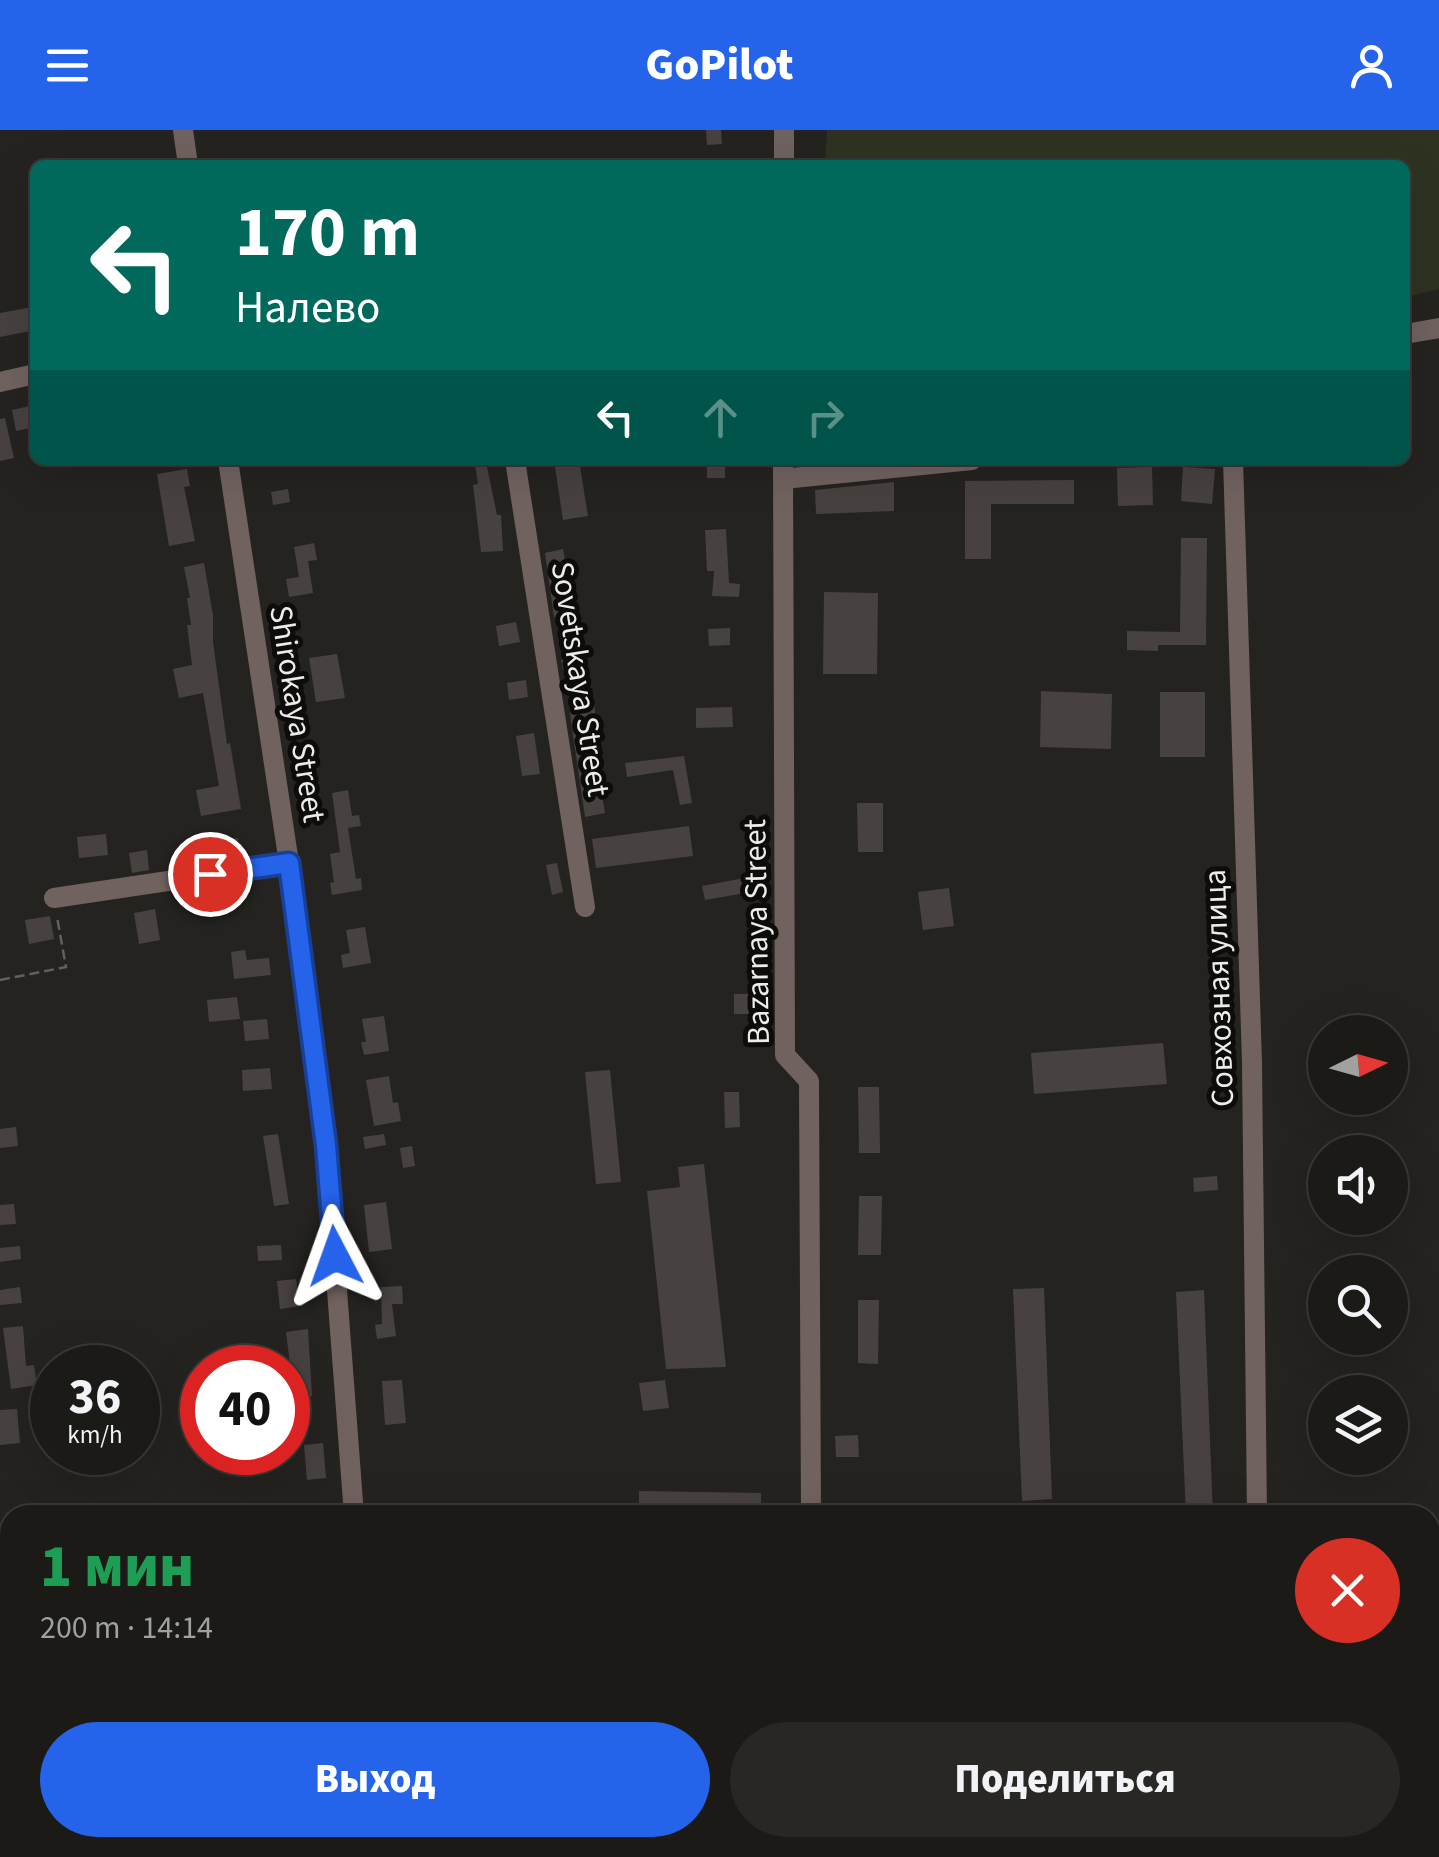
<!DOCTYPE html>
<html lang="ru">
<head>
<meta charset="utf-8">
<style>
  body { margin:0; font-family:"Source Sans 3",sans-serif; background:#282724; color:#f1f3f6; height:100vh; display:flex; flex-direction:column; font-size:38px; white-space:nowrap }
  * { box-sizing:border-box; margin:0 }
  p { font-size:32px; color:#a0a1a1 }
  .icon { flex:none; width:55px; height:55px; fill:none; stroke:currentColor; stroke-width:2; stroke-linecap:round; stroke-linejoin:round }
  .map { position:relative; flex:1; overflow:hidden }
  .sheet { position:absolute; left:0px; top:1375px; width:1440px; height:352px; display:flex; flex-direction:column; background:#1b1a17; border-radius:30px 30px 0 0; box-shadow:0 10px 40px #0002,0 0 0 2px #393836 }
  .sheet>* { flex:none }
  .guide { position:absolute; left:30px; top:30px; width:1380px; height:305px; border-radius:15px; box-shadow:0 10px 40px #0002,0 0 0 2px #393836; background:#00695c; color:#fff; overflow:hidden }
  .needle { width:65px; rotate:85deg }
  .buttons { position:absolute; left:1308px; top:885px; display:grid; gap:20px }
  .buttons a { display:grid; place-items:center; width:100px; height:100px; border-radius:50%; background:#1b1a17; box-shadow:0 10px 40px #0002,0 0 0 2px #393836; font-size:50px }
  .speed { position:absolute; left:30px; top:1215px; display:flex; gap:20px; font-size:50px; font-weight:700; text-align:center }
  .speed>* { display:grid; place-content:center; width:130px; height:130px; border-radius:50%; background:#1b1a17; box-shadow:0 10px 40px #0002,0 0 0 2px #393836; line-height:1 }
  .speed small { font-size:25px; font-weight:400 }
  .speed .limit { border:15px solid #d22; background:#fff; color:#111 }
  .pin { position:absolute; display:grid; place-items:center; width:85px; height:85px; color:#fff; margin:-42px; border:5px solid #fff; border-radius:50%; box-shadow:0 2px 10px #0007 }
  .me { position:absolute; width:110px; margin:-55px; rotate:356deg; stroke-linejoin:round; filter:drop-shadow(0 0 8px #0008) }
  .turn { display:flex; align-items:center; gap:35px; height:210px; padding:0 40px; font-size:45px }
  .turn .icon { width:130px; height:130px; stroke-width:2.5 }
  .turn b { display:block; font-size:70px; line-height:85px }
  .lanes { display:flex; align-items:center; height:95px; padding:0 40px; background:#0003; justify-content:center; gap:50px; direction:ltr }
  .lanes .off { opacity:.35 }
  .round { display:grid; place-items:center; flex:none; width:105px; height:105px; border-radius:52px; background:#282724 }
  .headline { display:flex; align-items:center; justify-content:space-between; height:170px; padding:0 40px }
  h1 { font-size:60px; font-weight:800; line-height:75px; color:#1e9e55 }
  .primary-button { display:flex; gap:20px; margin-top:auto; padding:20px 40px }
  .primary-button a { flex:1; height:115px; border-radius:60px; background:#2563eb; color:#fff; font-size:40px; font-weight:800; line-height:115px; text-align:center }
  .primary-button a+a { background:#282724; color:#f1f3f6 }
  header { display:flex; justify-content:space-between; align-items:center; height:130px; padding:0 40px; background:#2563eb; color:#fff; font-size:45px; font-weight:800 }
  .map>svg:first-child { display:block }
  .green { fill:#2e3321 }
  .building { fill:#474240 }
  .lines { fill:none; stroke-linecap:round; stroke-linejoin:round }
  .path { stroke:#61605c; stroke-width:2.5; stroke-dasharray:10 5; stroke-linecap:butt }
  .minor { stroke:#70625f; stroke-width:20 }
  .route-casing { stroke:#184099; stroke-width:25 }
  .route { stroke:#2563eb; stroke-width:18 }
  .labels { text-anchor:middle; dominant-baseline:central; stroke-width:10; stroke-linejoin:round; paint-order:stroke }
  .street-label { font-size:32px; fill:#ecece9; stroke:#0d0c0b }
</style>
</head>
<body>
<header><svg class="icon" aria-label="menu" viewBox="0 0 24 24"><path d="M4 6h16M4 12h16M4 18h16"/></svg>GoPilot<svg class="icon" aria-label="person" viewBox="0 0 24 24"><circle cx="12" cy="8" r="4"/><path d="M4 21q1-7 8-7t8 7"/></svg></header>
<div class="map">
<svg width="1439" height="1727" viewBox="0 0 1439 1727">
  <rect width="100%" height="100%" fill="#24231f"/>
  <!-- green -->
  <path class="green" d="M827,0H1439V159L1405,167V35H825Z"/>
  <!-- building -->
  <g class="building">
    <path d="M706,0H721L722,14L707,15Z"/>
    <path d="M32,177L35,200L0,207V183Z"/>
    <path d="M34,275L35,297L16,301L12,280Z"/>
    <path d="M5,288L14,328L0,331V289Z"/>
    <path d="M554,330H579L588,386L563,390Z"/>
    <rect x="707" y="330" width="18" height="18"/>
    <path d="M486,332L497,385H501L503,421L481,422L473,355L478,354L475,334Z"/>
    <path d="M1152,337L1153,375L1118,376L1117,338Z"/>
    <path d="M1183,337L1215,339L1212,374L1181,371Z"/>
    <path d="M187,339L190,356L184,357L195,411L169,416L157,344Z"/>
    <path d="M1074,350V374H991V429H965V351Z"/>
    <path d="M894,352V381L816,384L815,360Z"/>
    <path d="M288,359L290,372L273,375L271,362Z"/>
    <path d="M726,399L729,453L740,454L739,467L712,466L714,441H707L705,400Z"/>
    <path d="M1181,408H1207L1206,515H1158V521L1127,520V501L1180,502Z"/>
    <path d="M314,413L317,430L308,431L313,463L289,467L286,449L299,447L294,417Z"/>
    <path d="M563,419L567,442H571L578,483L554,487L545,423Z"/>
    <path d="M204,433L213,485V512L227,614L230,613L241,679L201,686L196,660L219,656L203,563L179,568L173,539L192,535L187,495H191L187,468H190L184,437Z"/>
    <path d="M824,462L878,463L877,544H823Z"/>
    <path d="M516,492L520,512L499,516L496,496Z"/>
    <path d="M730,498V515L709,516L708,499Z"/>
    <path d="M337,524L345,568L316,572L309,528Z"/>
    <path d="M582,526L584,542L564,545L561,530Z"/>
    <path d="M526,550L528,567L509,570L507,553Z"/>
    <path d="M1041,561L1112,564L1111,619L1040,617Z"/>
    <rect x="1160" y="562" width="45" height="65"/>
    <path d="M594,573L596,589L588,590L594,625L591,626L595,666L602,665L605,683L585,687L569,577Z"/>
    <path d="M732,577L733,597L696,598V578Z"/>
    <path d="M534,603L540,644L522,646L516,606Z"/>
    <path d="M684,626L692,673L680,675L673,640L627,647L625,633Z"/>
    <path d="M348,660L352,686L359,685L361,696L348,698L356,749L361,748L362,760L332,765L330,753L334,752L330,724L340,722L332,663Z"/>
    <path d="M857,673H883V722H858Z"/>
    <path d="M689,696L693,726L596,738L592,709Z"/>
    <path d="M106,704L108,725L79,728L77,707Z"/>
    <path d="M238,708L240,726L223,729L220,711Z"/>
    <path d="M147,720L149,740L132,743L129,723Z"/>
    <path d="M557,733L563,762L552,765L546,735Z"/>
    <path d="M755,746L757,761L705,770L702,756Z"/>
    <path d="M949,758L954,796L923,800L918,762Z"/>
    <path d="M155,779L160,810L139,814L134,783Z"/>
    <path d="M50,786L54,809L29,814L25,790Z"/>
    <path d="M365,797L371,833L343,838L341,825L350,823L346,800Z"/>
    <path d="M245,820L247,830L269,828L271,845L234,849L231,822Z"/>
    <rect x="734" y="864" width="17" height="20"/>
    <path d="M237,867L240,889L209,892L207,870Z"/>
    <path d="M384,886L389,921L364,925L361,912H366L362,889Z"/>
    <path d="M267,889L269,909L245,911L243,891Z"/>
    <path d="M1163,913L1167,954L1034,964L1031,923Z"/>
    <path d="M270,938L272,959L243,961L242,940Z"/>
    <path d="M610,940L621,1052L596,1054L585,942Z"/>
    <path d="M389,946L393,973L398,972L401,991L374,996L366,950Z"/>
    <path d="M858,957H879L880,1023H859Z"/>
    <path d="M724,962H739L740,997L725,998Z"/>
    <path d="M16,997L18,1016L0,1018V999Z"/>
    <path d="M278,1004L289,1074L274,1076L263,1006Z"/>
    <path d="M384,1004L386,1015L365,1019L363,1007Z"/>
    <path d="M412,1016L415,1036L403,1038L400,1018Z"/>
    <path d="M704,1034L726,1237L666,1239L647,1061L680,1057L678,1037Z"/>
    <path d="M1217,1046L1218,1060L1194,1062L1193,1048Z"/>
    <path d="M859,1066H882L881,1125H858Z"/>
    <path d="M386,1072L392,1119L369,1122L364,1075Z"/>
    <path d="M14,1074L16,1094L0,1095V1075Z"/>
    <path d="M281,1115L282,1130L258,1131L257,1116Z"/>
    <path d="M20,1116L21,1129L0,1132V1118Z"/>
    <path d="M296,1149L300,1176L280,1179L277,1151Z"/>
    <path d="M402,1156L403,1174H392L396,1206L377,1209L375,1195L382,1194L381,1157Z"/>
    <path d="M20,1157L22,1173L0,1175V1160Z"/>
    <path d="M1044,1158L1052,1369L1022,1371L1013,1159Z"/>
    <path d="M1204,1160L1213,1385H1186L1176,1162Z"/>
    <path d="M858,1170H879L878,1234L858,1233Z"/>
    <path d="M23,1196L26,1236L34,1235L37,1255L11,1259L3,1198Z"/>
    <path d="M308,1199L312,1266L288,1268V1242H291L286,1202Z"/>
    <path d="M402,1250L406,1293L385,1295L382,1251Z"/>
    <path d="M665,1250L669,1278L643,1281L639,1253Z"/>
    <path d="M17,1279L20,1313L0,1315V1280Z"/>
    <path d="M858,1305L859,1327H836L835,1306Z"/>
    <path d="M323,1313L326,1348L307,1350L304,1315Z"/>
    <path d="M639,1361L761,1363V1385H639Z"/>
  </g>
  <g class="lines">
    <!-- path -->
    <path class="path" d="M0,850L66,837L57,787"/>
    <!-- minor -->
    <g class="minor">
      <path d="M183,0L188,35"/>
      <path d="M784,35V0"/>
      <path d="M1405,204L1439,198"/>
      <path d="M0,252L35,244"/>
      <path d="M228,330L289,733L326,1015L354,1385"/>
      <path d="M515,330L585,777"/>
      <path d="M783,330L785,925L809,951L811,1385"/>
      <path d="M1233,330L1252,933L1257,1385"/>
      <path d="M783,349L972,330"/>
      <path d="M54,768L289,733"/>
      <path d="M0,1498H10"/>
      <path d="M503,1718L515,1727"/>
      <path d="M813,1718V1727"/>
      <path d="M260,1727L262,1718"/>
      <path d="M1240,1727L1241,1718"/>
    </g>
  </g>
  <g class="lines">
    <defs>
      <path id="route" d="M210,744L289,733L326,1015L335,1126"/>
    </defs>
    <!-- route casing -->
    <use href="#route" class="route-casing"/>
    <!-- route -->
    <use href="#route" class="route"/>
  </g>
  <g class="labels">
    <!-- street labels -->
    <g class="street-label">
      <text transform="translate(580 549) rotate(81)">Sovetskaya Street</text>
      <text transform="translate(297 584) rotate(81)">Shirokaya Street</text>
      <text transform="translate(757 802) rotate(-91)">Bazarnaya Street</text>
      <text transform="translate(1219 858) rotate(-92)">Совхозная улица</text>
    </g>
  </g>
</svg>
<div class="buttons">
<a><svg class="needle" viewBox="-14 -14 28 28"><path d="M0-13l5 13h-10z" fill="#e53935"/><path d="M0 13l5-13h-10z" fill="#a0a1a1"/></svg></a>
<a><svg class="icon" aria-label="sound" viewBox="0 0 24 24"><path d="M4 9h4l5-4v14l-5-4H4zM17 9q2 3 0 6"/></svg></a>
<a><svg class="icon" aria-label="search" viewBox="0 0 24 24"><circle cx="10" cy="10" r="6"/><path d="M15 15l6 6"/></svg></a>
<a><svg class="icon" aria-label="layers" viewBox="0 0 24 24"><path d="M12 4l9 5-9 5-9-5zM3 14l9 5 9-5"/></svg></a>
</div>
<div class="speed"><div>36<small>km/h</small></div><div class="limit">40</div></div>
<div class="pin" style="left:210px;top:744px;background:#d93025"><svg class="icon" aria-label="arrive" viewBox="0 0 24 24"><path d="M6 21V4h12l-3 4 3 4H6"/></svg></div>
<svg class="me" style="left:335px;top:1126px" viewBox="-20 -20 40 40"><path d="M0-17L14 15 0 8-14 15z" fill="#2563eb" stroke="#fff" stroke-width="4"/></svg>
<div class="guide">
<div class="turn"><svg class="icon" aria-label="left" viewBox="0 0 24 24"><path d="M17 20v-9H6M10 6l-5 5 5 5"/></svg><div><b>170 m</b>Налево</div></div>
<div class="lanes"><svg class="icon" aria-label="left" viewBox="0 0 24 24"><path d="M17 20v-9H6M10 6l-5 5 5 5"/></svg><svg class="icon off" aria-label="ahead" viewBox="0 0 24 24"><path d="M12 20V5M6 11l6-6 6 6"/></svg><svg class="icon off" aria-label="right" viewBox="0 0 24 24"><path d="M7 20v-9h11M14 6l5 5-5 5"/></svg></div>
</div>
<section class="sheet">
<div class="headline"><div><h1>1 мин</h1><p>200 m · 14:14</p></div><a class="round" style="background:#d93025;color:#fff"><svg class="icon" aria-label="close" viewBox="0 0 24 24"><path d="M6 6l12 12M18 6L6 18"/></svg></a></div>
<div class="primary-button"><a>Выход</a><a>Поделиться</a></div>
</section>
</div>
</body>
</html>
